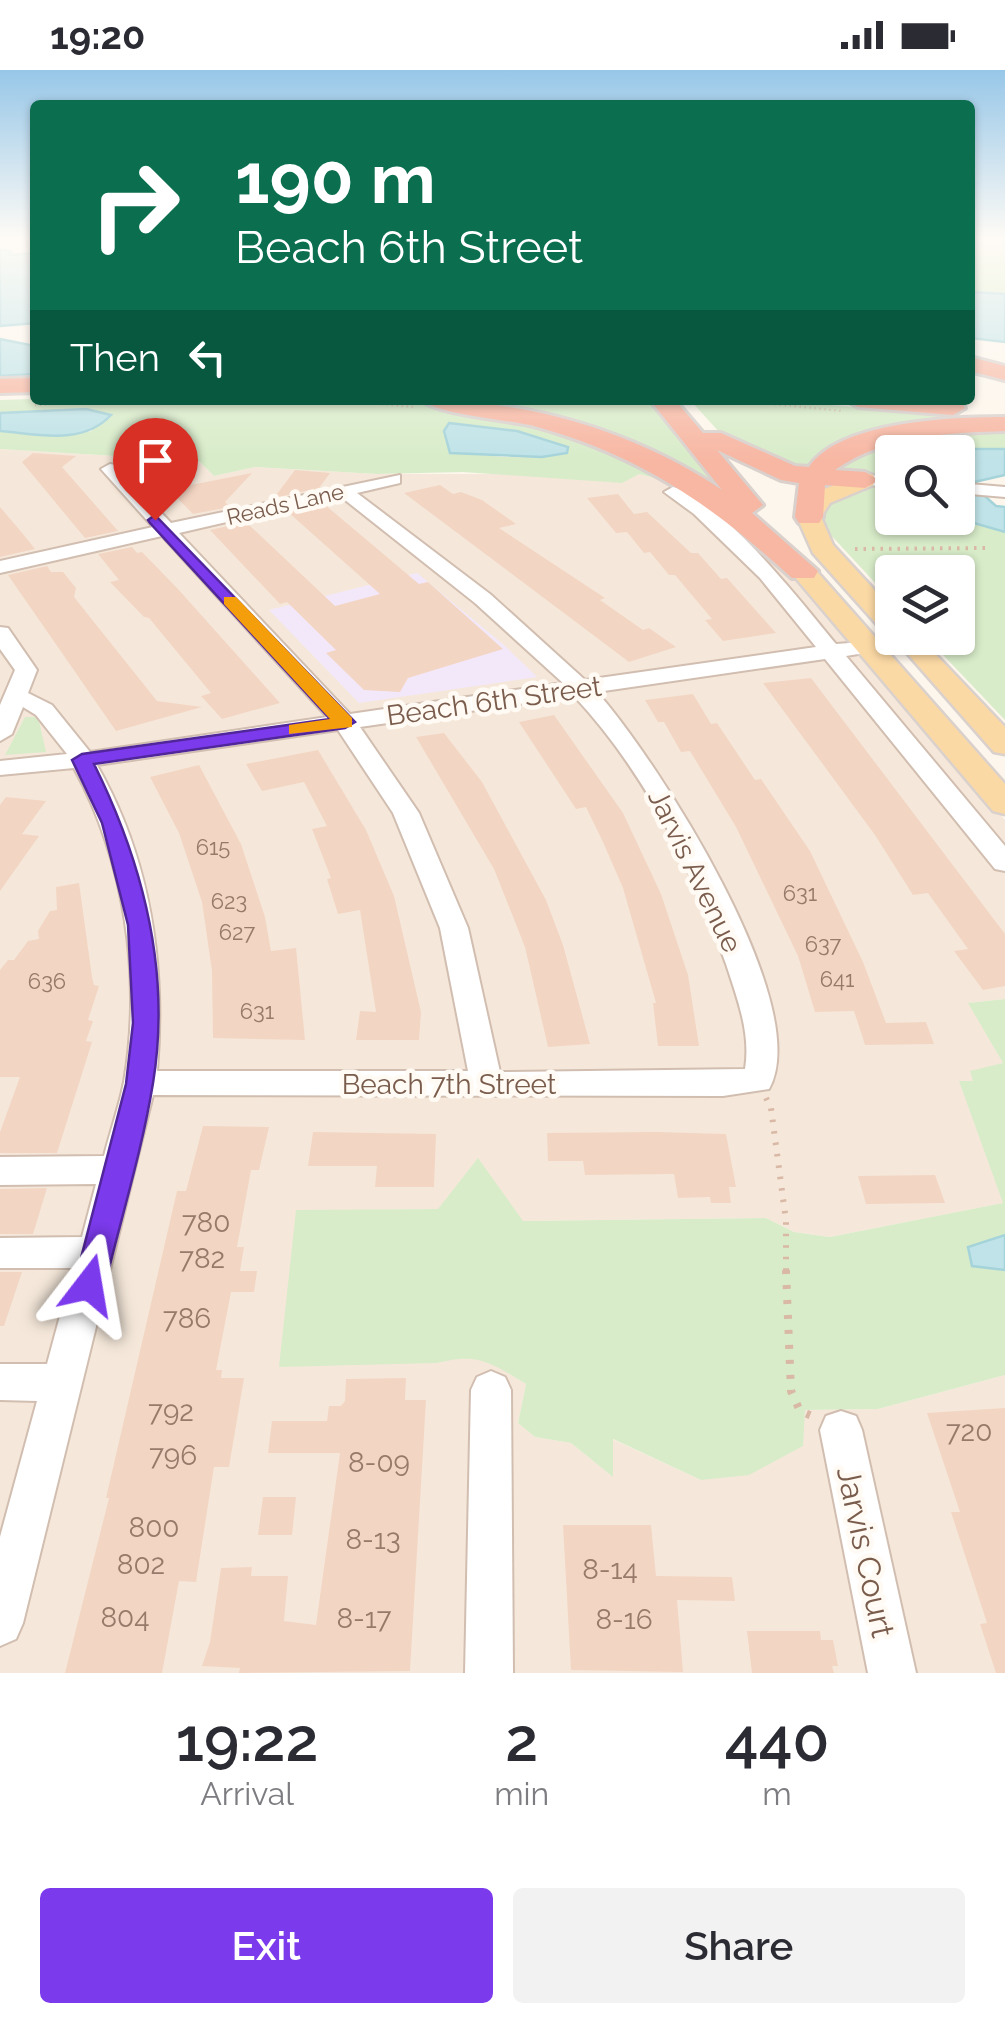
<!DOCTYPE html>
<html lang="en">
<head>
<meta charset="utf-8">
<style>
  body { margin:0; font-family:Raleway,sans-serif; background:#f2f2f3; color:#2b2b33; height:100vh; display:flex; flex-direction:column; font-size:38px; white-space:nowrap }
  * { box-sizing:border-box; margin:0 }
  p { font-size:32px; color:#7c7c81 }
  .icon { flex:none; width:55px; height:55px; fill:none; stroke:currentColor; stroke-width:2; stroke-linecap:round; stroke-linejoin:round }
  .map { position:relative; height:1603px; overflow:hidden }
  .drawer { display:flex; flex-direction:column; background:#fff; flex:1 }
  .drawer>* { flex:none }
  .banner { position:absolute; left:30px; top:30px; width:945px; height:305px; border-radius:10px; box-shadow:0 2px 8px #0004; background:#0b6e4f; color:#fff; overflow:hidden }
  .tools { position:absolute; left:875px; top:365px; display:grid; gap:20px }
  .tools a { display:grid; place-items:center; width:100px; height:100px; border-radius:10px; background:#fff; box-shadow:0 2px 8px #0004; font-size:50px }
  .pin { position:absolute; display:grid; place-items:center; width:85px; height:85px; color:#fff; margin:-102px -42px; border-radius:50% 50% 50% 0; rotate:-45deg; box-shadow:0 0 10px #0007 }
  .pin .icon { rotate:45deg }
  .me { position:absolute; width:110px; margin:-55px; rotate:14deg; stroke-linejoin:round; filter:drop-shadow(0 0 8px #0008) }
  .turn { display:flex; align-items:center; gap:35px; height:210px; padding:0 40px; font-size:45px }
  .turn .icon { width:130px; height:130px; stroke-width:2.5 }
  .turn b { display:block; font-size:70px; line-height:85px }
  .then { display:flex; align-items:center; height:95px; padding:0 40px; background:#0003; gap:20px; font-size:38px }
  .eta { display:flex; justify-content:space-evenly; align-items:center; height:170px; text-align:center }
  .eta b { font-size:60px; font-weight:600; line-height:70px }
  .button { display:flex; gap:20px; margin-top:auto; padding:20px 40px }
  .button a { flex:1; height:115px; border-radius:10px; background:#7c3aed; color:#fff; font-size:40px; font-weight:600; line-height:115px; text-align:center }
  .button a+a { background:#f2f2f3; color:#2b2b33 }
  .status { display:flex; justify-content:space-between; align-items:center; height:70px; padding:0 50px; background:#fff; direction:ltr }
  .status svg { height:28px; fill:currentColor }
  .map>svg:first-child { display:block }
  .residential { fill:#f5e8da }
  .education { fill:#f3e8fa }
  .green { fill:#d8ecc9; fill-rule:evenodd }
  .water { fill:#bfe3e8; stroke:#a5d3da; stroke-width:2.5 }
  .building { fill:#f3d5c3 }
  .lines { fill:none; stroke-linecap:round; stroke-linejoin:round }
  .minor-casing { stroke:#d1beb0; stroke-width:4 }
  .major-casing { stroke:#dad1cd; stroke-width:5 }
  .highway-casing { stroke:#dad1cd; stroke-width:6 }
  .path-far3 { stroke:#d9b8a5; stroke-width:2.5; stroke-dasharray:1 4; stroke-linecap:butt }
  .path-far2 { stroke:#d9b8a5; stroke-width:4; stroke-dasharray:2.5 6; stroke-linecap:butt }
  .path-far1 { stroke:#d9b8a5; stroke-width:6; stroke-dasharray:2.5 9; stroke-linecap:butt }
  .path { stroke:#d9b8a5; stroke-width:8; stroke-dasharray:4 11; stroke-linecap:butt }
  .minor { fill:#fff; fill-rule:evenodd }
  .major { fill:#fbd9a5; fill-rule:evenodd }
  .highway { fill:#f7b7a3; fill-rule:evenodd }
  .route { fill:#7c3aed; stroke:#51269a; stroke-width:2.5 }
  .slow { fill:#f59e0b }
  .labels { text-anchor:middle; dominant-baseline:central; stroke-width:9; stroke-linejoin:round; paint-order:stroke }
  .far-street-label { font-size:22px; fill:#7a5c4d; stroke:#fffaf3 }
  .number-label { font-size:22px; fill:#987a6a }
  .street-label { font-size:28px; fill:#7a5c4d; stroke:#fffaf3 }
  .near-number-label { font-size:28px; fill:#987a6a }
  .near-street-label { font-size:32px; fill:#7a5c4d; stroke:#fffaf3 }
</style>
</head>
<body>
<div class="status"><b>19:20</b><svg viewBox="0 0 49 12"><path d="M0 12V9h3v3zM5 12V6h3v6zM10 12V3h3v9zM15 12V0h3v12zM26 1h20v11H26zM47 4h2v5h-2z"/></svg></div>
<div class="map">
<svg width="1005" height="1603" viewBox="0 0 1005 1603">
  <rect width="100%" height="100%" fill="#fdf6ec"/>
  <!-- residential -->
  <path class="residential" d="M0,379L199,391L214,406L255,397L377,404H639L682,415L797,500L1005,750V929L969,933L1003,993L971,1002L974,1012H960L1004,1133L830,1167L794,1162L766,1148L523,1151L438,1139L296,1141L437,1293L462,1286L488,1290L526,1314L518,1353L535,1367L571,1373L612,1406V1369L701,1410L805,1340L878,1339L1005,1305V1603H0Z"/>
  <!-- education -->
  <path class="education" d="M417,503L505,576L537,607L359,633L269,540Z"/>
  <!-- green -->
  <g class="green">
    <path d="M970,167H1005V224L970,222Z"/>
    <path d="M35,329L407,330L516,349L610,378L682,415L639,404L622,413L463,402L377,404L255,397L214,406L199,391L0,379V361L70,365L92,361L86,339L0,343V330ZM450,353L517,361L567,383C526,389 484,391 446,373L445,360Z"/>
    <path d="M455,330H644L653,336L735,431L549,350Z"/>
    <path d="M690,330L764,335L765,330H774L1004,350L901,360L808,403L721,364Z"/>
    <path d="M1005,357V379L892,382V407L846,405L838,396L880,374L914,366Z"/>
    <path d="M866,417L892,418V448H957L1005,462V650L927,568H958V502H892V531L828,462L822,451L823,437L844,420Z"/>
    <path d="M25,647H38L46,682L5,685Z"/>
    <path d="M1005,929V1165L968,1177L973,1196L1005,1200V1305L878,1339L805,1340L803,1376L749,1405L701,1410L613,1369V1407L571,1373L535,1367L518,1353L526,1314C491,1293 479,1282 437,1293L279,1297L296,1140L438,1139L478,1088L523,1151L766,1148L794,1162L830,1167L1003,1133L959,1011H973L970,1001L1003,993L968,933Z"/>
  </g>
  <!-- water -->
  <g class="water">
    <path d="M0,180L11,181L9,185L35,183V253L0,256Z"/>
    <path d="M970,222L1005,224V272L970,268Z"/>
    <path d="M0,269L35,276V304L0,306Z"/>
    <path d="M86,339L111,345C82,376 38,364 0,361V343Z"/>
    <path d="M449,353L517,361L568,377L567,383L542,387L450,383L444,361Z"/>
    <path d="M964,379H1005V405L970,413L996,436L1005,437V462L957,448L958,382H948Z"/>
    <path d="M1005,1165V1200L972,1196L968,1177Z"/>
  </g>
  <!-- building -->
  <g class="building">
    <path d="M33,383L76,386L62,397L118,461L85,468L22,392Z"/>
    <path d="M169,391L195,393L170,419L252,403L225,432L230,437L193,444L155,405Z"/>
    <path d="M295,400L330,403L319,418L274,428Z"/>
    <path d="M440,415L453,424L461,422L482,430L516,454L499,458L605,528L600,530L643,560L649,558L676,577L629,592L404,423Z"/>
    <path d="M618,424L634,444L647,442L691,483H698L721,509L727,508L776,563L723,571L705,550L712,549L675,505H669L650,482L644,483L627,462L616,463L587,428Z"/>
    <path d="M324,434L419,514L428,512L503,579L408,608L400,622L364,620L326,583L336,580L287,532L280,534L210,460L246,452L335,536L380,524L288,442Z"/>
    <path d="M0,437L23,464L35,479L0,487Z"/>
    <path d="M132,477L137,483L142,482L178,519L280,633L222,649L201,626L211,623L149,548L144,547L110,512L119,510L98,484Z"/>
    <path d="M47,496L51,502H63L76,518L74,527L157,631L202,637L116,661L8,505Z"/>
    <path d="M811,608L1005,864V916L983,920L954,881L968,879L928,823L913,825L875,765L763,613Z"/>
    <path d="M693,624L711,654L717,653L755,710L761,709L810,781L863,892L886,953L926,952L934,974L865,975L854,941L815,942L798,886L736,757L690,681L681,682L664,652H658L645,630Z"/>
    <path d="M554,645L623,743L661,824L688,905L699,976H658L653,933H656L623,818L603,772L586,737L576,739L519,652Z"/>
    <path d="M444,663L482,712L546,830L563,875L590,974L548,977L525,877L494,799L416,667Z"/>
    <path d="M318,680L366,760L394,826L421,942L419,970H356L360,941L376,942L360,840L338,844L327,809L331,808L312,759L327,756L304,712L262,721L246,694Z"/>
    <path d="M199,695L241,774L265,847L271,881L296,878L305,970L213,968L212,901L202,832L179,763L150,707Z"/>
    <path d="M6,727L46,731L22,764L39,766L0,821V735Z"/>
    <path d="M79,813L92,907L94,915L99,916L88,950L93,951L86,971L92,972L57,1083H0V1062L20,1007H0V900L8,890H14L28,871L39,869L38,861L50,841L57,840L56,817Z"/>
    <path d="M203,1056L269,1057L259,1100H251L237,1177H244L240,1201H257L254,1222H231L216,1300H222L221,1308H244L229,1397H214L196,1512L179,1511L162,1603H65L109,1428H106L177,1121H186Z"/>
    <path d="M313,1062L436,1064L434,1117H375L377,1096H308Z"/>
    <path d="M657,1062L726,1064L736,1117H729L731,1133H711L710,1127L678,1128L674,1104L585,1105L583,1091H548L547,1063Z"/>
    <path d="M935,1105L945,1133L866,1134L858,1106Z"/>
    <path d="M47,1118L33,1164H0V1119Z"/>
    <path d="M0,1202H22L4,1256H0Z"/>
    <path d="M406,1308L405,1330H426L410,1601L239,1603L240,1598L202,1596L210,1572L221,1498L252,1497L251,1506H288L284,1551L316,1555L340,1383H268L272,1351H327L329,1336H341L345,1331L346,1309Z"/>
    <path d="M1005,1338V1603H996L980,1554L987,1553L951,1442H960L927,1343Z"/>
    <path d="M263,1427H296L292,1465H258Z"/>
    <path d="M563,1455H651L656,1506L732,1507L735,1531L677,1530L683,1602L571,1600Z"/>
    <path d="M747,1561H820L821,1570H833L838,1596H832L834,1603H752Z"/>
  </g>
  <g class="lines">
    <defs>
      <g id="minor">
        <path d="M110,394L116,395L171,453L400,405V413L357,423L490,524L585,610L816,577L760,508L694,444L664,422L673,417C725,433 800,531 836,574L877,571L880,576L877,581L846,586L1005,776V801L995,799L825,589L597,622C655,687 816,935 769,1019L723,1026L153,1025L23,1553L16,1569L0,1576V1467L37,1331L0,1330V1294H47L73,1198H0V1168L82,1167L96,1114L0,1115V1087L104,1086C110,1062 119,1037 124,1012C142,907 125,792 74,698L0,705V691L67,684L36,645L23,637L12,664L0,671V635L15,600L0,579V557L8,558L37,600L28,623L52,635L90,682L327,647L162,466L0,503V491L153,457L101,399ZM340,426L475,533L563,613L350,644L179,463ZM574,626C645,702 692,797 726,894C737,928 751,963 745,999L500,1002L468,858L419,743L360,657ZM338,660L393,743L440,858L468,1001H157C166,893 151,790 97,695Z"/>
        <path d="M865,405L892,407V417L859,414V406Z"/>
        <path d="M958,413L1005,417V427L958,423Z"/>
        <path d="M491,1301L505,1307L511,1320L513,1603H465L471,1320L477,1307Z"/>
        <path d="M841,1341L856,1346L862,1360L916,1603H868L820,1360L826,1346Z"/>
      </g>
      <g id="major">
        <path d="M865,403L873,405L876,410L873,415L830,433L821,447L833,475L892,539V562L882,560L813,483L797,447L814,423Z"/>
        <path d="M803,493L812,496L1005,714V744L993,741L794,506L790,501L794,496Z"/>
        <path d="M892,566L920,568L1005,657V684L994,682Z"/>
      </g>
      <g id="highway">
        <path d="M970,287L1005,296V310L970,301Z"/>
        <path d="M35,308V322L0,323V309Z"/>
        <path d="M422,330C528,330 634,361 722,420L650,330H675L703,363H721L795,396L809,397C840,351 953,347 1005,347V361C946,363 885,365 835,400L865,402L879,410L865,418L825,415L823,447L819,453H799L795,447L799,413L781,410L717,380L763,435L752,443L818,501L814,508H792C712,435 640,385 534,356C510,350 435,344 422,330Z"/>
        <path d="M846,330L962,333L965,338L953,345L858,337Z"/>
      </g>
    </defs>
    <!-- minor casing -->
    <use href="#minor" class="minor-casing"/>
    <!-- major casing -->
    <use href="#major" class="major-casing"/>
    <!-- highway casing -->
    <use href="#highway" class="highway-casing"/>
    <!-- path-far3 -->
    <g class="path-far3">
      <path d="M337,330L414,337"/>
      <path d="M735,330L842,341"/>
      <path d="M35,335L122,330"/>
    </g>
    <!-- path-far2 -->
    <path class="path-far2" d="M855,479L985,478"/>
    <!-- path-far1 -->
    <path class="path-far1" d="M766,1028L771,1038L786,1151V1203"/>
    <!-- path -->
    <path class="path" d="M786,1200L791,1321L800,1341L812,1346"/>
    <!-- minor -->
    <use href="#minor" class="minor"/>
    <!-- major -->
    <use href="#major" class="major"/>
    <!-- highway -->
    <use href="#highway" class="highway"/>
  </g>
  <!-- sky -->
  <linearGradient id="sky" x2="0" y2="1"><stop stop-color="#97c7e8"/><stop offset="0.43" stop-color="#fefbf6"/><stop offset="1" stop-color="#fefbf6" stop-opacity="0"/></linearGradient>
  <rect width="1005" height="391" fill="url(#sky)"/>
  <!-- route -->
  <path class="route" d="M155,445L355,652L345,658L94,694C143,793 171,903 153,1013C142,1081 121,1148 105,1215L100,1224L89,1228L78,1224L74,1215L126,1014L133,953L128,855L102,753L72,690L82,684L330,649L150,453L148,450Z"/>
  <!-- slow -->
  <path class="slow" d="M224,527H236L352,648V657L289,664V655L330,649L224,534Z"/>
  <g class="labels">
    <!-- far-street labels -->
    <g class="far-street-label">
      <text transform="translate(285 434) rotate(-13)">Reads Lane</text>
    </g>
    <!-- number labels -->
    <g class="number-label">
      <text x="213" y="777">615</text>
      <text x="800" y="823">631</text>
      <text x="229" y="831">623</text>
      <text x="237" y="862">627</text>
      <text x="823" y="874">637</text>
      <text x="837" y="909">641</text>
      <text x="47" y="911">636</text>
      <text x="257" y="941">631</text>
    </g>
    <!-- street labels -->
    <g class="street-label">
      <text transform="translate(494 631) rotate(-8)">Beach 6th Street</text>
      <text transform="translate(695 801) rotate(64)">Jarvis Avenue</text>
      <text x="449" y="1014">Beach 7th Street</text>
    </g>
    <!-- near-number labels -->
    <g class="near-number-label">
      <text x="206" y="1152">780</text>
      <text x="202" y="1188">782</text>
      <text x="187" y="1248">786</text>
      <text x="171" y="1341">792</text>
      <text x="969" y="1361">720</text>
      <text x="173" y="1385">796</text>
      <text x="379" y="1392">8-09</text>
      <text x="154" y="1457">800</text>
      <text x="373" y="1469">8-13</text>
      <text x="141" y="1494">802</text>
      <text x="610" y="1499">8-14</text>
      <text x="125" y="1547">804</text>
      <text x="364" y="1548">8-17</text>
      <text x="624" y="1549">8-16</text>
    </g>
    <!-- near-street labels -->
    <g class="near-street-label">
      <text transform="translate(866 1482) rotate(78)">Jarvis Court</text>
    </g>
  </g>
</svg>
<div class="tools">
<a><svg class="icon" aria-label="search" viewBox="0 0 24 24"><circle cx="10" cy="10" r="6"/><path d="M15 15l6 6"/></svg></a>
<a><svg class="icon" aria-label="layers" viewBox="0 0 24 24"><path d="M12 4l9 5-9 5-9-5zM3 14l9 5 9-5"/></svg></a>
</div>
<div class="pin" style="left:155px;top:450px;background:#d93025"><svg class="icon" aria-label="arrive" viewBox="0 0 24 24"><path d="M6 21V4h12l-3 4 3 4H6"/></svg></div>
<svg class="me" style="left:89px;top:1215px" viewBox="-20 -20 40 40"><path d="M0-17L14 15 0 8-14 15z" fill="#7c3aed" stroke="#fff" stroke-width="4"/></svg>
<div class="banner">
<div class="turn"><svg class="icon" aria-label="right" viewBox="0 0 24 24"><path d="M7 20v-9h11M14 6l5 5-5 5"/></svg><div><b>190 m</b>Beach 6th Street</div></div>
<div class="then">Then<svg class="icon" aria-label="left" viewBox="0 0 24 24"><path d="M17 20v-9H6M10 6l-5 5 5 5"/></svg></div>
</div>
</div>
<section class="drawer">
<div class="eta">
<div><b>19:22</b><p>Arrival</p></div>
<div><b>2</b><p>min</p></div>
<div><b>440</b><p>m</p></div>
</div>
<div class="button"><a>Exit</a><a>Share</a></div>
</section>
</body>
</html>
